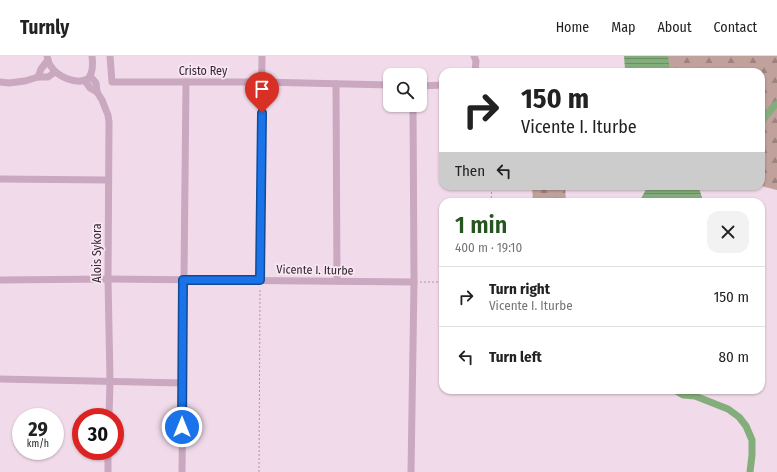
<!DOCTYPE html>
<html lang="en">
<head>
<meta charset="utf-8">
<style>
  body { margin:0; font-family:"Fira Sans Condensed",sans-serif; background:#f2f2f2; color:#222; height:100vh; display:flex; flex-direction:column; font-size:15px; white-space:nowrap }
  * { box-sizing:border-box; margin:0 }
  p { font-size:13px; color:#767676 }
  .icon { flex:none; width:22px; height:22px; fill:none; stroke:currentColor; stroke-width:2; stroke-linecap:round; stroke-linejoin:round }
  .map { position:relative; flex:1; overflow:hidden }
  .drawer { position:absolute; left:439px; top:142px; width:326px; height:196px; display:flex; flex-direction:column; background:#fff; border-radius:12px; box-shadow:0 1px 3px #0004 }
  .drawer>* { flex:none }
  .banner { position:absolute; left:439px; top:12px; width:326px; height:122px; border-radius:12px; box-shadow:0 1px 3px #0004; background:#fff; color:#222; overflow:hidden }
  .tools { position:absolute; left:383px; top:12px; display:grid; gap:8px }
  .tools a { display:grid; place-items:center; width:44px; height:44px; border-radius:8px; background:#fff; box-shadow:0 1px 3px #0004; font-size:20px }
  .speed { position:absolute; left:12px; top:352px; display:flex; gap:8px; font-size:20px; font-weight:700; text-align:center }
  .speed>* { display:grid; place-content:center; width:52px; height:52px; border-radius:50%; background:#fff; box-shadow:0 1px 3px #0004; line-height:1 }
  .speed small { font-size:10px; font-weight:400 }
  .speed .limit { border:6px solid #d22; background:#fff; color:#111 }
  .pin { position:absolute; display:grid; place-items:center; width:34px; height:34px; color:#fff; margin:-41px -17px; border-radius:50% 50% 50% 0; rotate:-45deg; box-shadow:0 0 4px #0007 }
  .pin .icon { rotate:45deg }
  .me { position:absolute; width:44px; margin:-22px; rotate:0deg; stroke-linejoin:round; filter:drop-shadow(0 0 3px #0008) }
  .turn { display:flex; align-items:center; gap:14px; height:84px; padding:0 16px; font-size:18px }
  .turn .icon { width:52px; height:52px; stroke-width:2.5 }
  .turn b { display:block; font-size:28px; line-height:34px }
  .then { display:flex; align-items:center; height:38px; padding:0 16px; background:#0003; gap:8px; font-size:15px }
  .round { display:grid; place-items:center; flex:none; width:42px; height:42px; border-radius:12px; background:#f2f2f2 }
  .overview { display:flex; align-items:center; justify-content:space-between; height:68px; padding:0 16px }
  h1 { font-size:24px; font-weight:600; line-height:30px; color:#26561f }
  ul { padding:0; list-style:none }
  li { display:flex; align-items:center; gap:12px; height:60px; padding:0 16px; border-top:1px solid #e0e0e0 }
  li div { flex:1 }
  li b { display:block; font-size:15px }
  li em { font-style:normal }
  header { display:flex; align-items:center; gap:24px; box-sizing:border-box; height:56px; padding:0 20px; background:#fff; border-bottom:1px solid #e0e0e0 }
  header strong { font-size:19px }
  nav { display:flex; gap:22px; margin-inline-start:auto; font-size:14px }
  .map>svg:first-child { display:block }
  .forest { fill:url(#forest-firs) }
  .water { fill:url(#water-rules) }
  .lines { fill:none; stroke-linecap:round; stroke-linejoin:round }
  .canal { stroke:#83ad7b; stroke-width:7 }
  .path { stroke:#b492ac; stroke-width:1; stroke-dasharray:2 2; stroke-linecap:butt }
  .minor { stroke:#c9a8c0; stroke-width:7 }
  .route-casing { stroke:#114b97; stroke-width:10 }
  .route { stroke:#1a73e8; stroke-width:7 }
  .labels { text-anchor:middle; dominant-baseline:central; stroke-width:3.5; stroke-linejoin:round; paint-order:stroke }
  .street-label { font-size:12px; fill:#362834; stroke:#f9e8f3 }
</style>
</head>
<body>
<header>
<strong>Turnly</strong>
<nav><a>Home</a><a>Map</a><a>About</a><a>Contact</a></nav>
</header>
<div class="map">
<svg width="777" height="416" viewBox="0 0 777 416">
  <defs>
    <pattern id="forest-firs" width="22" height="20" patternUnits="userSpaceOnUse"><rect width="22" height="20" fill="#c0a19c"/><path d="M5 1l3.5 6h-7zM16 11l3.5 6h-7z" fill="#9d8380"/></pattern>
    <pattern id="water-rules" width="6" height="5" patternUnits="userSpaceOnUse"><rect width="6" height="5" fill="#83ad7b"/><path d="M0 2.5h6" fill="none" stroke="#6c8d66"/></pattern>
  </defs>
  <rect width="100%" height="100%" fill="#f1dbea"/>
  <!-- forest -->
  <g class="forest">
    <path d="M657,0H777V134L761,130V16H659Z"/>
    <path d="M532,130H565L566,146H533Z"/>
  </g>
  <!-- water -->
  <g class="water">
    <path d="M624,0H668L670,16H628L625,13Z"/>
    <path d="M648,130H698L702,141V146H639Z"/>
  </g>
  <g class="lines">
    <!-- canal -->
    <g class="canal">
      <path d="M761,66L775,49L777,48"/>
      <path d="M675,334L683,339L695,340L728,353L739,361L746,370L752,384V399L750,416"/>
    </g>
    <!-- path -->
    <g class="path">
      <path d="M491,146L492,130"/>
      <path d="M420,226H443"/>
      <path d="M259,416L260,233"/>
    </g>
    <!-- minor -->
    <g class="minor">
      <path d="M47,0C48,3 48,7 50,9C57,21 76,29 88,23C93,17 93,8 92,0"/>
      <path d="M110,0L112,26H262L390,29"/>
      <path d="M474,0L476,5L475,16"/>
      <path d="M90,20L96,27L97,36L102,44L108,59L109,66L108,223L110,325L109,361"/>
      <path d="M38,21L41,13L48,4"/>
      <path d="M85,25L90,32L97,36"/>
      <path d="M0,26L9,27L25,25L38,21H48L55,16"/>
      <path d="M336,28L337,225"/>
      <path d="M420,30L443,29"/>
      <path d="M0,123L108,124"/>
      <path d="M0,224L108,223L414,226"/>
      <path d="M260,224L262,0"/>
      <path d="M0,323L183,327"/>
      <path d="M108,416V395"/>
      <path d="M182,416L186,26"/>
      <path d="M411,416L414,226L413,49"/>
    </g>
  </g>
  <g class="lines">
    <defs>
      <path id="route" d="M182,371L183,224H260L262,57"/>
    </defs>
    <!-- route casing -->
    <use href="#route" class="route-casing"/>
    <!-- route -->
    <use href="#route" class="route"/>
  </g>
  <g class="labels">
    <!-- street labels -->
    <g class="street-label">
      <text x="203" y="15">Cristo Rey</text>
      <text transform="translate(97 197) rotate(-90)">Alois Sykora</text>
      <text transform="translate(315 214) rotate(1)">Vicente I. Iturbe</text>
    </g>
  </g>
</svg>
<div class="tools">
<a><svg class="icon" aria-label="search" viewBox="0 0 24 24"><circle cx="10" cy="10" r="6"/><path d="M15 15l6 6"/></svg></a>
</div>
<div class="speed"><div>29<small>km/h</small></div><div class="limit">30</div></div>
<div class="pin" style="left:262px;top:57px;background:#d93025"><svg class="icon" aria-label="arrive" viewBox="0 0 24 24"><path d="M6 21V4h12l-3 4 3 4H6"/></svg></div>
<svg class="me" style="left:182px;top:371px" viewBox="-20 -20 40 40"><circle r="17" fill="#1a73e8" stroke="#fff" stroke-width="3"/><path d="M0-11L8 9 0 5-8 9z" fill="#fff"/></svg>
<div class="banner">
<div class="turn"><svg class="icon" aria-label="right" viewBox="0 0 24 24"><path d="M7 20v-9h11M14 6l5 5-5 5"/></svg><div><b>150 m</b>Vicente I. Iturbe</div></div>
<div class="then">Then<svg class="icon" aria-label="left" viewBox="0 0 24 24"><path d="M17 20v-9H6M10 6l-5 5 5 5"/></svg></div>
</div>
<section class="drawer">
<div class="overview"><div><h1>1 min</h1><p>400 m · 19:10</p></div><a class="round"><svg class="icon" aria-label="close" viewBox="0 0 24 24"><path d="M6 6l12 12M18 6L6 18"/></svg></a></div>
<ul>
<li><svg class="icon" aria-label="right" viewBox="0 0 24 24"><path d="M7 20v-9h11M14 6l5 5-5 5"/></svg><div><b>Turn right</b><p>Vicente I. Iturbe</p></div><em>150 m</em></li>
<li><svg class="icon" aria-label="left" viewBox="0 0 24 24"><path d="M17 20v-9H6M10 6l-5 5 5 5"/></svg><div><b>Turn left</b></div><em>80 m</em></li>
</ul>
</section>
</div>
</body>
</html>
